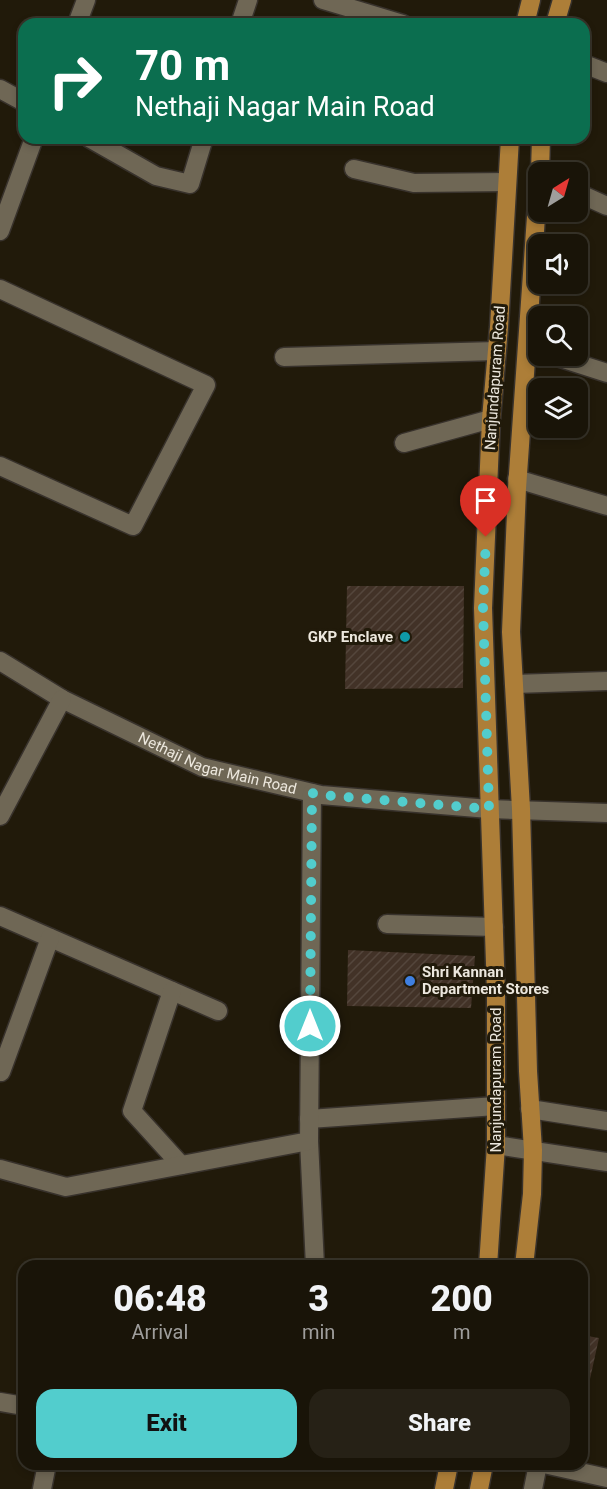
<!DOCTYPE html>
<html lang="en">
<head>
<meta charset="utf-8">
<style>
  body { margin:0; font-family:Roboto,sans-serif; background:#262116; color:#f1f3f6; height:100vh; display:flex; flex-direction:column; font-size:22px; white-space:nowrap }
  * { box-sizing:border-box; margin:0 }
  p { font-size:20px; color:#9f9e9c }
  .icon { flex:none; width:33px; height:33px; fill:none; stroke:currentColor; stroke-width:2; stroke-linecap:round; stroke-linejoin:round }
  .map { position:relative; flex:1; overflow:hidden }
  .panel { position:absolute; left:18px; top:1260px; width:570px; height:210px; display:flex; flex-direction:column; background:#191408; border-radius:18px; box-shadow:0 3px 9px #0003,0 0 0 2px #373329 }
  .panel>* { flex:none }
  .top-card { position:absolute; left:18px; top:18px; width:572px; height:126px; border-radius:18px; box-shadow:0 3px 9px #0003,0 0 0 2px #373329; background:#0b6e4f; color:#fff; overflow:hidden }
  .needle { width:39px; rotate:37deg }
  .buttons { position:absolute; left:528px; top:162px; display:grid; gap:12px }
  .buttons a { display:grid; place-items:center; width:60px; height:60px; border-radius:12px; background:#191408; box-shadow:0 3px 9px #0003,0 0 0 2px #373329; font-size:30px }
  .pin { position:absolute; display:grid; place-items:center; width:51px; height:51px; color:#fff; margin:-62px -26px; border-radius:50% 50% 50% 0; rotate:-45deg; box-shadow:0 0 6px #0007 }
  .pin .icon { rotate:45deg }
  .me { position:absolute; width:66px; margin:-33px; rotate:0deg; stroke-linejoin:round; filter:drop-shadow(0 0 4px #0008) }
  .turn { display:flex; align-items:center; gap:21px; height:126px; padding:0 18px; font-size:27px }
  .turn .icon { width:78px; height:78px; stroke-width:2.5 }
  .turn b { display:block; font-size:42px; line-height:51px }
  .eta { display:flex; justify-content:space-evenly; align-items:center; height:102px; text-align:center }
  .eta b { font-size:36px; font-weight:800; line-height:42px }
  .button { display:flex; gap:12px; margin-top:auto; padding:12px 18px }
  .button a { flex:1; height:69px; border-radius:18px; background:#52cdcd; color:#111; font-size:24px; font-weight:800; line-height:69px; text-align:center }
  .button a+a { background:#262116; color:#f1f3f6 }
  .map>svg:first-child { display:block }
  .building { fill:url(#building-hatch) }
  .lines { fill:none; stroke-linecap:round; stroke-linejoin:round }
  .street-casing { stroke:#38322c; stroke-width:21 }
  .primary-casing { stroke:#38322c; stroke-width:21 }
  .street { stroke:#6f6755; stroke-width:18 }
  .primary { stroke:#ad7e38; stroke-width:18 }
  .route { stroke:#52cdcd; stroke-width:10; stroke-dasharray:0 18 }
  .culture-dot { fill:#0f9aa8; stroke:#211a0a; stroke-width:2 }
  .shop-dot { fill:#3f7fe0; stroke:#211a0a; stroke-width:2 }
  .labels { text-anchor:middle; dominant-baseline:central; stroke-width:6; stroke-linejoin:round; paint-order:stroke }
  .street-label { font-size:15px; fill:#ece7dd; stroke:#211a0a }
  .poi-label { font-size:15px; font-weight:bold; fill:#ece7dd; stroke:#211a0a; text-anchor:end }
</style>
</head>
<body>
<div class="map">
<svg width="607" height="1489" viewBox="0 0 607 1489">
  <defs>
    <pattern id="building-hatch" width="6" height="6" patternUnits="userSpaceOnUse" patternTransform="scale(1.5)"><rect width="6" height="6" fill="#423227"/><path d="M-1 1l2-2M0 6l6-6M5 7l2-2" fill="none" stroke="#54463c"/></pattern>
  </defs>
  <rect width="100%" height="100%" fill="#211a0a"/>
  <!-- building -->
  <g class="building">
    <path d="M347,586H464L463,688L345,689Z"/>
    <path d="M348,950L475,956L471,1008L347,1006Z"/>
    <path d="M582,1335L599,1338L583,1411H582Z"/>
  </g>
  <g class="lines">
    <defs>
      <g id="street">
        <path d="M323,0L403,24"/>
        <path d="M77,24L86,0"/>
        <path d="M240,24L248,0"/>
        <path d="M584,64L607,73"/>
        <path d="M0,89L24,102"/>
        <path d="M89,138L156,176L190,184L204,138"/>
        <path d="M354,169L414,183L507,182"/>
        <path d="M578,193L607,206"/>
        <path d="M0,231L34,138"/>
        <path d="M0,289L206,385L133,526L0,466"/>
        <path d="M554,356L607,373"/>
        <path d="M284,357L496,351"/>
        <path d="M404,443L491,419"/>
        <path d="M517,479L607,506"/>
        <path id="s1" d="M0,661L62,699L202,767L321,795L489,809L607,813"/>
        <path d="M514,684L607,681"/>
        <path d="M0,816L62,699"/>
        <path d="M0,916L218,1011"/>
        <path d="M387,924L494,927"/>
        <path d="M172,991L132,1111L181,1165"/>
        <path d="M1,1072L50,938"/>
        <path d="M530,1109L607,1121"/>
        <path d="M309,1119L496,1106"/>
        <path d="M309,1141L315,1266"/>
        <path d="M496,1145L607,1162"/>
        <path d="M0,1169L66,1187L309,1141L312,793"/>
        <path d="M0,1402L24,1406"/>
        <path d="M544,1464L607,1478"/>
        <path d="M42,1489L47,1464"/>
        <path d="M533,1489L538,1464"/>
      </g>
      <g id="primary">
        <path d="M525,24L531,0"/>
        <path d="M555,24L562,0"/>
        <path d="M540,172L541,138"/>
        <path d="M488,1266L496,1145V993L483,608L491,419L499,327L510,138"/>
        <path d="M524,1266L532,1194L533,1150L528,1071L521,809L511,632L517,488L538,188"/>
        <path d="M444,1489L449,1464"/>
        <path d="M479,1489L484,1464"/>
      </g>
    </defs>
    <!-- street casing -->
    <use href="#street" class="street-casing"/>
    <!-- primary casing -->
    <use href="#primary" class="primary-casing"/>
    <!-- street -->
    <use href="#street" class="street"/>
    <!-- primary -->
    <use href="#primary" class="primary"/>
  </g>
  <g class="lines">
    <!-- route -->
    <path class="route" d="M310,1026L312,793L321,795L489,809L483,608L486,537"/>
  </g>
  <!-- markers -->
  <circle class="culture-dot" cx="405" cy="637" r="6"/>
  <circle class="shop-dot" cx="410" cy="981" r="6"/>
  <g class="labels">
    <!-- street labels -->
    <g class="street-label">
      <text transform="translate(495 378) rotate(-86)">Nanjundapuram Road</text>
      <text stroke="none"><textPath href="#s1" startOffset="242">Nethaji Nagar Main Road</textPath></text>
      <text transform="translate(496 1080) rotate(-90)">Nanjundapuram Road</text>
    </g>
    <!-- poi labels -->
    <g class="poi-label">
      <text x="393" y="637">GKP Enclave</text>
      <text x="422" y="972" text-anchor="start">Shri Kannan<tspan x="422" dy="17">Department Stores</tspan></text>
    </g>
  </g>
</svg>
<div class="buttons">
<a><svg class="needle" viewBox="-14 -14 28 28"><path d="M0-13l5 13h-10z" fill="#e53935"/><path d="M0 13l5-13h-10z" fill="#9f9e9c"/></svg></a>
<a><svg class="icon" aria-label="sound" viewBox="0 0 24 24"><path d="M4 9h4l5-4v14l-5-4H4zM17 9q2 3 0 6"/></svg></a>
<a><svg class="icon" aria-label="search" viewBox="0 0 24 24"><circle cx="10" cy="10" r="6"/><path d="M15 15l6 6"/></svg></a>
<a><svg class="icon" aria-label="layers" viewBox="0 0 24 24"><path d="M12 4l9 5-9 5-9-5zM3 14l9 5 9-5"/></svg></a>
</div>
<div class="pin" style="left:486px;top:537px;background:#d93025"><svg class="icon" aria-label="arrive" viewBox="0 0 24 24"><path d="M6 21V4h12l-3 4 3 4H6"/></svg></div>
<svg class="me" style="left:310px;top:1026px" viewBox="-20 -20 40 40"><circle r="17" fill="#52cdcd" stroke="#fff" stroke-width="3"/><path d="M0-11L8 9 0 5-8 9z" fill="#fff"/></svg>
<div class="top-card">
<div class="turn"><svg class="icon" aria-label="right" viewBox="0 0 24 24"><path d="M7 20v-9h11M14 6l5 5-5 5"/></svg><div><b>70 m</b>Nethaji Nagar Main Road</div></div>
</div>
<section class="panel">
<div class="eta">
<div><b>06:48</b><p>Arrival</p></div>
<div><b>3</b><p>min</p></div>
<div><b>200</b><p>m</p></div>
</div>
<div class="button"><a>Exit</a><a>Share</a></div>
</section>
</div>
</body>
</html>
